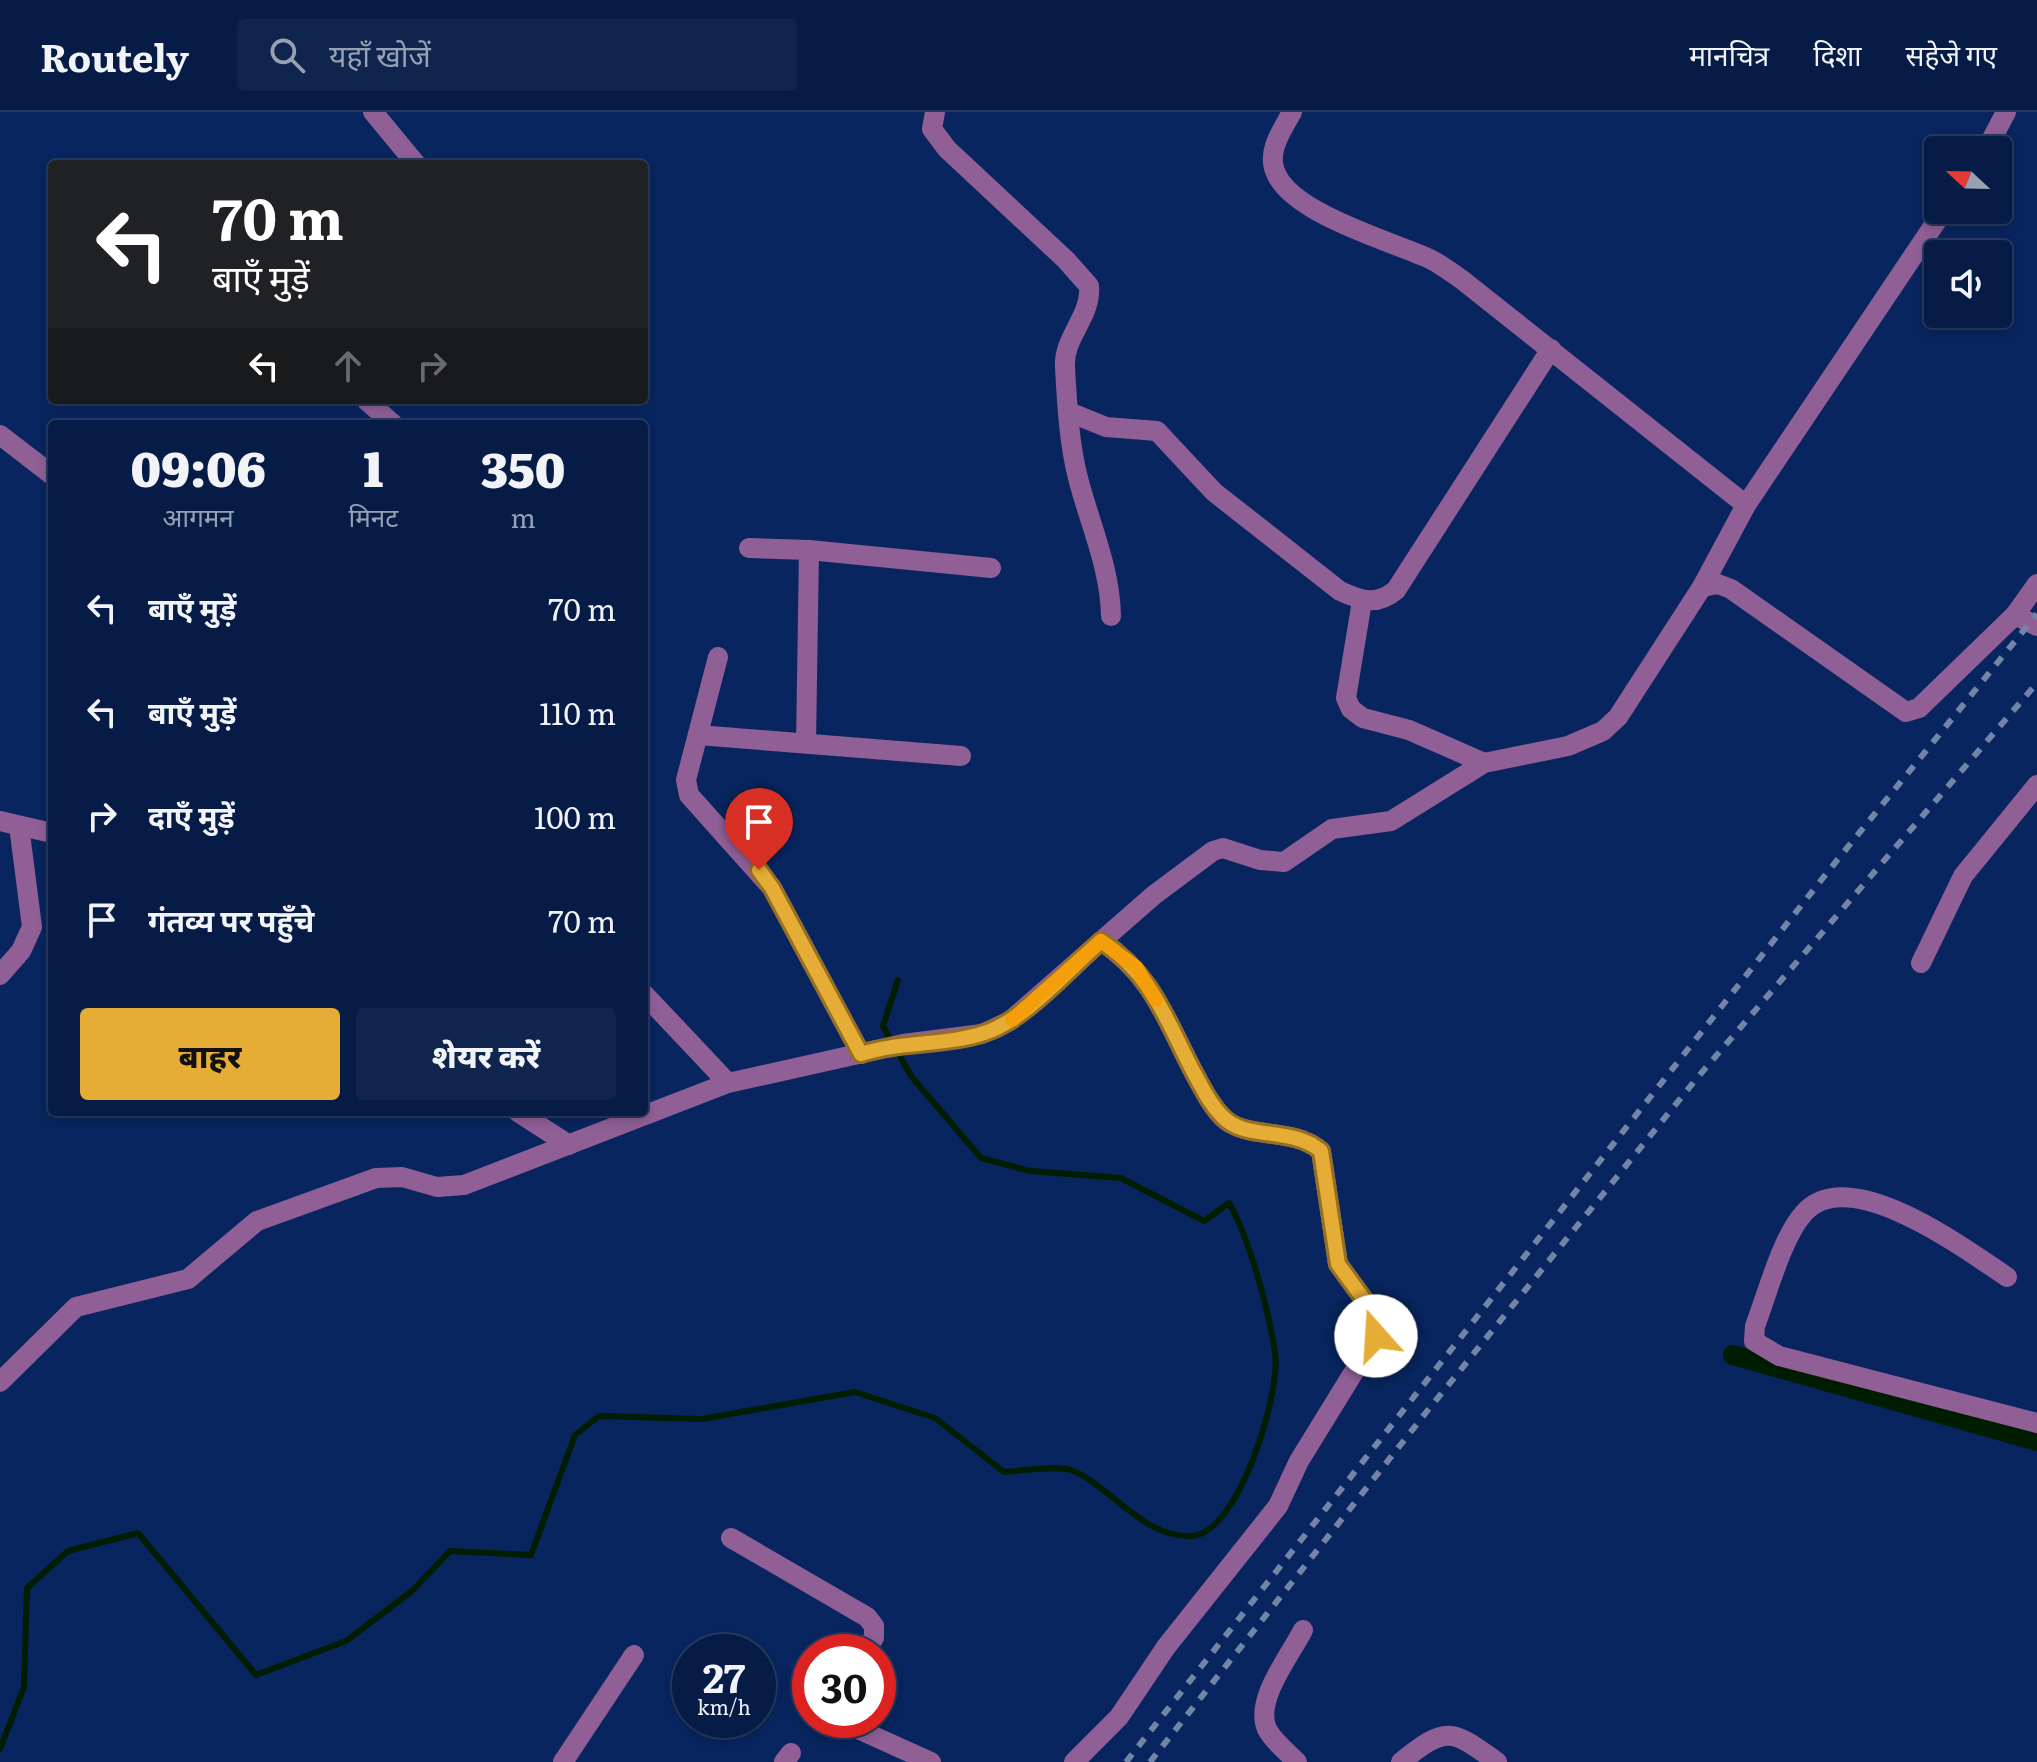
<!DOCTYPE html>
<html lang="hi">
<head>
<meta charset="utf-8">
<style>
  body { margin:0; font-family:Literata,"Noto Sans Devanagari",serif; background:#0f254e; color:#f1f3f6; height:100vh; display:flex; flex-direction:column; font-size:30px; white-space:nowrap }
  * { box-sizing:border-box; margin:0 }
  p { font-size:26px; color:#98a1b4 }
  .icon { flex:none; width:44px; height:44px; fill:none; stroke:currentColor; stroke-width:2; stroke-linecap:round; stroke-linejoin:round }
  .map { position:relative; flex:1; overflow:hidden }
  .side { position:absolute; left:48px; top:308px; width:600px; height:696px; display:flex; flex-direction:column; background:#061c47; border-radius:8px; box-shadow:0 4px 12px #0003,0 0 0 2px #273a60 }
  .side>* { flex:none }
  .guide { position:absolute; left:48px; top:48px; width:600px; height:244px; border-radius:8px; box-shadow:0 4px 12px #0003,0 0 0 2px #273a60; background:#202124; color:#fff; overflow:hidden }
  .needle { width:52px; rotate:292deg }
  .fabs { position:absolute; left:1924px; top:24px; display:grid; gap:16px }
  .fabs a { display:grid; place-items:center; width:88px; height:88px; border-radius:8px; background:#061c47; box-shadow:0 4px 12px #0003,0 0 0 2px #273a60; font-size:40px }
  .speed { position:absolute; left:672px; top:1522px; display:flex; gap:16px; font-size:40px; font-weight:700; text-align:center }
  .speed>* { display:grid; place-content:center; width:104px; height:104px; border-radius:50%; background:#061c47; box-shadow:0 4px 12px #0003,0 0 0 2px #273a60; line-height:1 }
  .speed small { font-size:20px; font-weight:400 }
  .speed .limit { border:12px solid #d22; background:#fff; color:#111 }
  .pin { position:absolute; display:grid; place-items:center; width:68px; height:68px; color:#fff; margin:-82px -34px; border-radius:50% 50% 50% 0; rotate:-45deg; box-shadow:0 0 8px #0007 }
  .pin .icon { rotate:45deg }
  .me { position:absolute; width:88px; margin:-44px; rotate:341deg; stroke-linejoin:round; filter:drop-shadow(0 0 6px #0008) }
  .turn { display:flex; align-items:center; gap:28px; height:168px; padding:0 32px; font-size:36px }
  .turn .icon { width:104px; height:104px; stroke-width:2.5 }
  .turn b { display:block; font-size:56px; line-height:68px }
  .lanes { display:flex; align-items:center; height:76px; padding:0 32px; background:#0003; justify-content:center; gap:40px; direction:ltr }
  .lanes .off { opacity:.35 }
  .eta { display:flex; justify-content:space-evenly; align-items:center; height:136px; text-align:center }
  .eta b { font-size:48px; font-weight:800; line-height:56px }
  .cta { display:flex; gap:16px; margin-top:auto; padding:16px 32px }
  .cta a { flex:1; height:92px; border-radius:8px; background:#e5ad35; color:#111; font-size:32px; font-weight:800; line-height:92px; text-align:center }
  .cta a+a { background:#0f254e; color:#f1f3f6 }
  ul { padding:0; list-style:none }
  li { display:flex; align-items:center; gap:24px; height:104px; padding:0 32px }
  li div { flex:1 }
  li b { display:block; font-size:30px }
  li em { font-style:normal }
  header { display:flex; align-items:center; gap:48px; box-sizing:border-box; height:112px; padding:0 40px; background:#061c47; border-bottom:2px solid #273a60 }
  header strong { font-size:38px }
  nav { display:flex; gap:44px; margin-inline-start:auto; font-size:28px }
  .search { width:560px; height:72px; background:#0f254e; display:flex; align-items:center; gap:20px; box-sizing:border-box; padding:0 28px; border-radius:8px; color:#98a1b4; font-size:30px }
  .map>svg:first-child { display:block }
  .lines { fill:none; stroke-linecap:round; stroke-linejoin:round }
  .stream { stroke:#011d01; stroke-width:6 }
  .canal { stroke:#011d01; stroke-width:20 }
  .minor { stroke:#8f5f96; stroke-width:20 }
  .rail { stroke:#7385a7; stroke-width:6; stroke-dasharray:10 10; stroke-linecap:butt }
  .route-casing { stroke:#957022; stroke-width:20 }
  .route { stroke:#e5ad35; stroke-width:14 }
  .slow { stroke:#f59e0b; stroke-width:14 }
</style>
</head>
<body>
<header>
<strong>Routely</strong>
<div class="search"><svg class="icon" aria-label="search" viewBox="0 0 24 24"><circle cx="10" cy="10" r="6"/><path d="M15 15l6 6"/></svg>यहाँ खोजें</div>
<nav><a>मानचित्र</a><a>दिशा</a><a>सहेजे गए</a></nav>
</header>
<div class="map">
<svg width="2037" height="1650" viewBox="0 0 2037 1650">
  <rect width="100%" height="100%" fill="#08255f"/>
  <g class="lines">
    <!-- stream -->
    <path class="stream" d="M0,1637L24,1575L27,1476L68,1439L138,1421L256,1563L346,1529L412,1479L450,1439L531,1443L575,1323L599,1304L702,1307L855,1280L935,1306L1004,1360C1020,1359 1058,1353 1071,1358C1109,1372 1143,1427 1192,1424C1239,1421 1281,1281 1275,1241C1269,1199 1250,1128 1229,1091L1204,1109L1121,1066L1030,1059L981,1046L911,964L883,914L898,868"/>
    <!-- canal -->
    <path class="canal" d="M1733,1243L2037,1329"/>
    <!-- minor -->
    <g class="minor">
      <path d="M373,0L416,52"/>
      <path d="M935,0L932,17L947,37L1066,148L1089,174C1092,204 1063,225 1065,255C1067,292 1069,331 1078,366C1090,413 1110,455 1111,504"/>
      <path d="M1292,0C1284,15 1271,33 1273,51C1278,99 1392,129 1430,147C1440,152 1451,160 1461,167L1746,393"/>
      <path d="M1986,38L2006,0"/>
      <path d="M366,288L393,312"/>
      <path d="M1069,300L1106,315L1157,319L1214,380L1340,479C1362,489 1377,494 1396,478L1551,237"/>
      <path d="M0,323L52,363"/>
      <path d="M749,436L809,438L991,456"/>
      <path d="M1702,475L1718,472L1731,477L1906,600L1919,596L2015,503L2037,514"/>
      <path d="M1362,489L1346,586L1351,597L1363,606L1409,618L1484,651"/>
      <path d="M2015,503L2037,472"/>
      <path d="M718,545L686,668L689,683L772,776L861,942"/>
      <path d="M698,623L961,644"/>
      <path d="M806,631L809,438"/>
      <path d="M0,709L52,721"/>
      <path d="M1921,851L1963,764L2037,673"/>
      <path d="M0,863L21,839L32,815L19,714"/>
      <path d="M644,882L728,971"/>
      <path d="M518,1000L569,1033"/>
      <path d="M2007,1165C1965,1137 1849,1050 1804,1101C1782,1125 1767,1183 1755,1214L1754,1229L1779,1244L2037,1311"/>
      <path d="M0,1270L76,1195L188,1167L257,1109L376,1066L402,1065L437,1075L464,1073L728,971L903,932L982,922L1010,909L1154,783L1213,739L1223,736L1260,748L1284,750L1332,717L1391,709L1484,651L1568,634L1603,619L1618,605L1702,475L1746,393L1944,98"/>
      <path d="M731,1426L867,1505L874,1514V1526L862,1540"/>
      <path d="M838,1608L931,1650"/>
      <path d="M563,1650L634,1543"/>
      <path d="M784,1650L791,1641"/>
      <path d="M1074,1650L1119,1605L1166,1535L1278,1394L1299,1349L1376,1224L1373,1200L1338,1152L1321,1039C1292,1014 1248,1029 1223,1006C1210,993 1202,975 1193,959C1166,907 1152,863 1101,829"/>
      <path d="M1297,1650C1287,1640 1273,1629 1267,1617C1254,1588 1290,1544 1303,1518"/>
      <path d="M1401,1650C1447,1613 1451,1617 1497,1650"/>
    </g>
    <!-- rail -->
    <g class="rail">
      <path d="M1126,1650L1830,757L2037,502"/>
      <path d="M1150,1650L1428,1298L1697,966L2037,571"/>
    </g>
  </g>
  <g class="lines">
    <defs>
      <path id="route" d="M759,758L772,776L861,942C901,929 945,934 984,921C1024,909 1069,857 1101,829C1153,863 1165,906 1193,959C1202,975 1210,993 1224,1006C1248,1029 1292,1014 1321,1039L1338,1152L1373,1200L1376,1224"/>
    </defs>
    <!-- route casing -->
    <use href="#route" class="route-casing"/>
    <!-- route -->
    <use href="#route" class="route"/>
    <!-- slow -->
    <path class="slow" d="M1012,908L1101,829L1136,855L1156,888"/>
  </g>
</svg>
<div class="fabs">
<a><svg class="needle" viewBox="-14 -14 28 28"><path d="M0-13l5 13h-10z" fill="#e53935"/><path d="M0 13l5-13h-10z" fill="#98a1b4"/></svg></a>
<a><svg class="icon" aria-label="sound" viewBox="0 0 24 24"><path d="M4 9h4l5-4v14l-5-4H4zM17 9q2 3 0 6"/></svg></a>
</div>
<div class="speed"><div>27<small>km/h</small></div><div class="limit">30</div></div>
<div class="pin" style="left:759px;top:758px;background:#d93025"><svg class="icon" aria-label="arrive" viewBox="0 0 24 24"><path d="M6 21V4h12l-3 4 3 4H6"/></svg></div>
<svg class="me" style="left:1376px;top:1224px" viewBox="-20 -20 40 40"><circle r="19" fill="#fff"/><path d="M0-13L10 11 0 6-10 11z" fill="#e5ad35"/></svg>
<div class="guide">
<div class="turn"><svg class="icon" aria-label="left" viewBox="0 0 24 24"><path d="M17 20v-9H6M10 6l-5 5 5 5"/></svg><div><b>70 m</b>बाएँ मुड़ें</div></div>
<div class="lanes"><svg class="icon" aria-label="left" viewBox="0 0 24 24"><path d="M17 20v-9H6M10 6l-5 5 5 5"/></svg><svg class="icon off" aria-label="ahead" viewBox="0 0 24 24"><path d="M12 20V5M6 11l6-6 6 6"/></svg><svg class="icon off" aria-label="right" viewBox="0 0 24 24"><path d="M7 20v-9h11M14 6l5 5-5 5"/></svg></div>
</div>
<section class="side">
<div class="eta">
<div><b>09:06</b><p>आगमन</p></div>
<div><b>1</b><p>मिनट</p></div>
<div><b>350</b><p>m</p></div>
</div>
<ul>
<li><svg class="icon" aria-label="left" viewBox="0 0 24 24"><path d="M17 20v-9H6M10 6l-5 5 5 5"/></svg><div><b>बाएँ मुड़ें</b></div><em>70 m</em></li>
<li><svg class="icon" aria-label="left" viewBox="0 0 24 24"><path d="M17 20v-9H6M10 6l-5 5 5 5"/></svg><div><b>बाएँ मुड़ें</b></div><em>110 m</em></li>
<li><svg class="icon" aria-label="right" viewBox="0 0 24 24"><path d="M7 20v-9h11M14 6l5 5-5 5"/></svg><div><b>दाएँ मुड़ें</b></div><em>100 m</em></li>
<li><svg class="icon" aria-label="arrive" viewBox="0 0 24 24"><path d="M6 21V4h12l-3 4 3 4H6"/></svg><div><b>गंतव्य पर पहुँचे</b></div><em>70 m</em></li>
</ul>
<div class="cta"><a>बाहर</a><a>शेयर करें</a></div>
</section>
</div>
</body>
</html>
